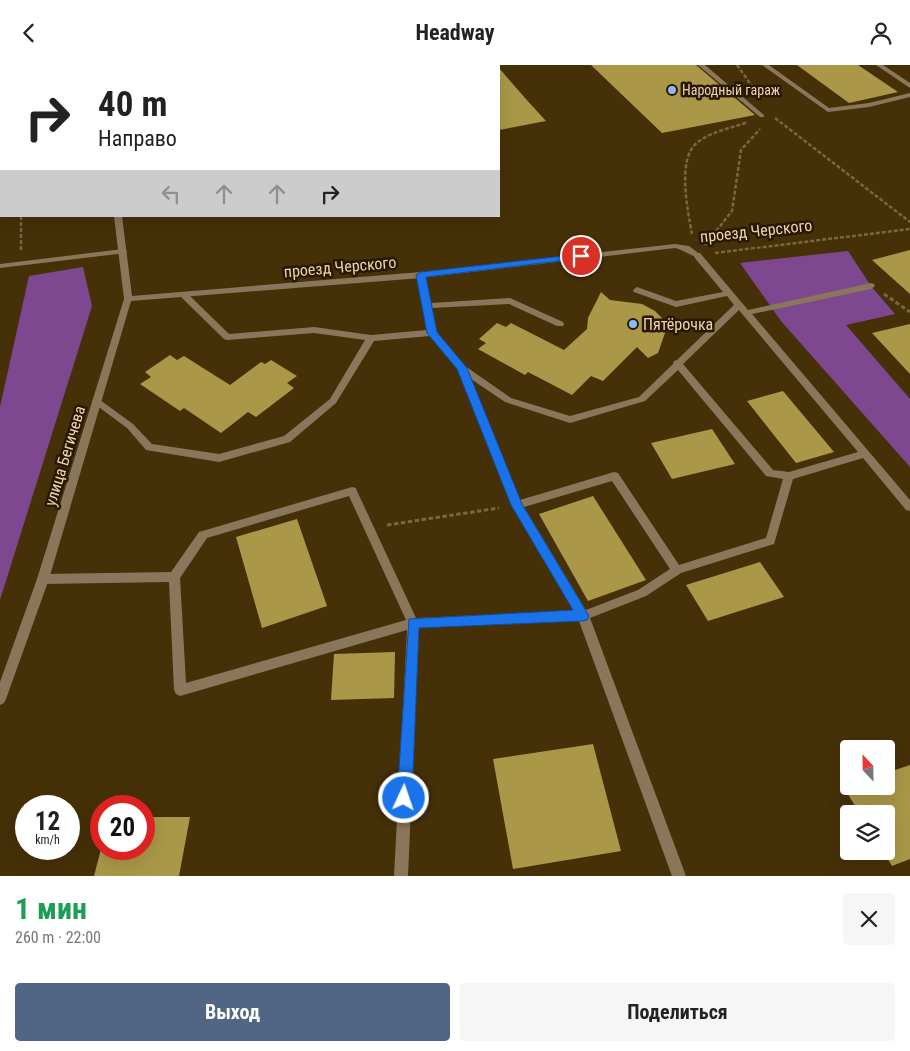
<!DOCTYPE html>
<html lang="ru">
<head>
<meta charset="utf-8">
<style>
  body { margin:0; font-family:"Roboto Condensed",sans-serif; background:#f6f6f6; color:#222; height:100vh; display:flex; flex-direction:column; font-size:19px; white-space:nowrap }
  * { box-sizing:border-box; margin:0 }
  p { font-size:16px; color:#767676 }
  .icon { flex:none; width:28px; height:28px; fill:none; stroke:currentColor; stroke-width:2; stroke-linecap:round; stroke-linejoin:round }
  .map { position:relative; height:811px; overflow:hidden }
  .side { display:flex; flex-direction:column; background:#fff; flex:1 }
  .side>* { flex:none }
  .top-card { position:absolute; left:0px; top:0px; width:500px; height:152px; box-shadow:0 5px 20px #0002; background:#fff; color:#222; overflow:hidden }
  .needle { width:32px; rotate:338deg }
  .tools { position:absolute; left:840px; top:675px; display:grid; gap:10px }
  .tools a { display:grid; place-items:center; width:55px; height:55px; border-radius:5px; background:#fff; box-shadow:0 5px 20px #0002; font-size:25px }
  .speed { position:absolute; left:15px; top:730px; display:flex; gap:10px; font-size:25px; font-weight:700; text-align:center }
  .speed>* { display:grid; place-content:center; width:65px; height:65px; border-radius:50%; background:#fff; box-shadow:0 5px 20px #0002; line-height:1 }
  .speed small { font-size:12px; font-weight:400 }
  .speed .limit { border:8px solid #d22; background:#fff; color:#111 }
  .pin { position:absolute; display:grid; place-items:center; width:42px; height:42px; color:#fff; margin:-21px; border:2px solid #fff; border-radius:50%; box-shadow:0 1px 5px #0007 }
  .me { position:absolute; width:55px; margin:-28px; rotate:3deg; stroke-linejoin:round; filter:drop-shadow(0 0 4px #0008) }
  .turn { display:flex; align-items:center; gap:18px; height:105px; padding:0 15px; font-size:22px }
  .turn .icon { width:65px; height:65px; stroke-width:2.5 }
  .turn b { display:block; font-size:35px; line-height:42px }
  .lanes { display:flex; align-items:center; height:48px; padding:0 15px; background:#0003; justify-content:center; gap:25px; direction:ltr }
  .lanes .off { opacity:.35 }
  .round { display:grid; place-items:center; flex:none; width:52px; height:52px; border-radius:5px; background:#f6f6f6 }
  .summary { display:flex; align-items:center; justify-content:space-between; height:85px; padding:0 15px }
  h1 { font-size:30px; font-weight:700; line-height:38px; color:#1e9e55 }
  .button { display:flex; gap:10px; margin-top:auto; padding:10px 15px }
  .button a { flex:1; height:58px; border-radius:5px; background:#516684; color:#fff; font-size:20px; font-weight:700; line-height:58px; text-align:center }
  .button a+a { background:#f6f6f6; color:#222 }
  header { display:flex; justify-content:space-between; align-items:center; height:65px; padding:0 15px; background:#fff; font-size:22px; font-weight:700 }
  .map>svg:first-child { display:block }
  .forest { fill:#7d4890 }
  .building { fill:#aa9848 }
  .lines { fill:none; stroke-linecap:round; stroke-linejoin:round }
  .path-far1 { stroke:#7c6640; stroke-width:2.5; stroke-dasharray:4 2; stroke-linecap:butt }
  .path { stroke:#7c6640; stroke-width:3; stroke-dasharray:4.5 2.5; stroke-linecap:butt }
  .lane { fill:#8a775b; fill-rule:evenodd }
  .street { fill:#8a775b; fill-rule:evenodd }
  .route { fill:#1a73e8; stroke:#114b97 }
  .poi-dot { fill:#8abafc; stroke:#291800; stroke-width:2 }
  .labels { text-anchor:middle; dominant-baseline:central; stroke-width:5; stroke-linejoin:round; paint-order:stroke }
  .far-poi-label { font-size:14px; fill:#ebd4b2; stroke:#291800; text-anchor:start }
  .street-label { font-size:16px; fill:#ebd4b2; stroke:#291800 }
  .poi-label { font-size:16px; fill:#ebd4b2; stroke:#291800; text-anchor:start }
</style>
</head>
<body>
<header><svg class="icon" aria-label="back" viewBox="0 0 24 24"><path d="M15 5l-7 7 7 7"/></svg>Headway<svg class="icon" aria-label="person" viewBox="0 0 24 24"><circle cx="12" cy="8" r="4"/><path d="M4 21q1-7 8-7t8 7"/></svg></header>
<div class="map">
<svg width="910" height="811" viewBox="0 0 910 811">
  <rect width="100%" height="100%" fill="#463008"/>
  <!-- forest -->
  <g class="forest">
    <path d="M848,186L871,221L895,249L846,260L910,334V402L781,256L740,198Z"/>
    <path d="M83,202L92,241L0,535V342L29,211Z"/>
  </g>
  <!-- building -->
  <g class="building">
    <path d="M591,0H696L755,50L662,68Z"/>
    <path d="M797,0H858L898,27L849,38Z"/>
    <path d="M499,3L525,33L546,56L499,65Z"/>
    <path d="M910,185V229L872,195Z"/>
    <path d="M601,227L610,235L642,239L655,246L663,254L666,265L658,288L648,293L637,282L603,316L591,311L572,330L528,307L525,310L478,284L486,278L479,274L497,258L506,262L511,258L564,285L587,264L588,253Z"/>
    <path d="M910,259V309L872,268Z"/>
    <path d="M170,290L177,295L184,291L230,320L261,297L265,299L271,295L297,311L287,318L294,323L256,352L248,347L221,368L184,343L180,346L140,319L151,312L145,307Z"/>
    <path d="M783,326L834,387L796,398L747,336Z"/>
    <path d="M712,364L735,399L672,414L651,378Z"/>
    <path d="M593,431L646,515L588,536L539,449Z"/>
    <path d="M297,454L327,541L262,563L236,472Z"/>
    <path d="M760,497L784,532L708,556L686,520Z"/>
    <path d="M395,587L394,633L331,635L334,589Z"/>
    <path d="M593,679L621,786L513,804L493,694Z"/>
    <path d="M910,700V794L892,801L883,786H886V749H860L843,721H886V708Z"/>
    <path d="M144,752H190L179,811H94L101,784H144Z"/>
  </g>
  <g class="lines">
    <!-- path-far1 -->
    <g class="path-far1">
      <path d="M737,0L752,21"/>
      <path d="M775,53L910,157"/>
      <path d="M21,151V186"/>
      <path d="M692,169C688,147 676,92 698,77C712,66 732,63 748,57"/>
      <path d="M705,180L732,146L741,85L760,64"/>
      <path d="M715,188L910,164"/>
    </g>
    <!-- path -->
    <g class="path">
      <path d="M884,229L910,247"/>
      <path d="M387,460L499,443"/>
    </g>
    <!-- lane -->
    <g class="lane">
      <path d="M698,0H705L764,50V52H760Z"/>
      <path d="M762,0H769L829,43L869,38L910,28V32L869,42L828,47Z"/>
      <path d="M876,0H883L910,18V23Z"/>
      <rect x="0" y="117" width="1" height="4"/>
      <path d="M123,184L127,186L126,188L0,203V199Z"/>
      <path d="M694,188H700L748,245L871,218L874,219L875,221L871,224L752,249L910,435V446L906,445L863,393L793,414L774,479L681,508L646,531L590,553L686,811H672L579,556L419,563L408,811H394L407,565L180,631L176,629L174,625L169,517L43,519L39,517L37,514L39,511L43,509L171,507L199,467L352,422L356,423L357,426L416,553L574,546L512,440L458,304L430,271L374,276L336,338L290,377L219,397L146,385L127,363L92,337L94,335H100L133,359L152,379L219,389L284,371L330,334L365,275L314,268L227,275L224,274L181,232V228H187L229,269L314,262L371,270L427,265L417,210L421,207L425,210L431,238L510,233L563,257L564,259L563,261H557L509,239L432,243L436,267L465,301L511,333L570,351L639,332L673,299L674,296L677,295L734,240L727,231L676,242L634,227L633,225L637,222L676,236L723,227L694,192ZM739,245L743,250L858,387L789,407L773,405L683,299ZM678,305L766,411L783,414L766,473L679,500L618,408L614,407L520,435L471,314L505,337L570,358L645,336ZM612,416L670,504L638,525L586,545L524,442ZM349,431L406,555L186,618L180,513L207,473Z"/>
    </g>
    <!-- street -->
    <g class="street">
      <rect x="96" y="0" width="6" height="1"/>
      <path d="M114,151H122L132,231L421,207L675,179L689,181L701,190L697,192C689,190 684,185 675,183L421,213L131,236L49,514L6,634L4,638L0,640V617L37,514L124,234Z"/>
    </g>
  </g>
  <!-- route -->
  <path class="route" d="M581,189H584V193L426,212L437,267L467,303L522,439L589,551L587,555L583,556L419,563L412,733L410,738L404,741L399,738L397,733L409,554L573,545L511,440L457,304L427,268L416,210L421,207Z"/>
  <!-- markers -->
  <g class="poi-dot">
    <circle cx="672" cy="25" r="5"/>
    <circle cx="633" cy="259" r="5"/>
  </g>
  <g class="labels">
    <!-- far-poi labels -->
    <g class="far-poi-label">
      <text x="682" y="25">Народный гараж</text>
    </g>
    <!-- street labels -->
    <g class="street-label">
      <text transform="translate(756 166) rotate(-6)">проезд Черского</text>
      <text transform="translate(340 202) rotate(-5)">проезд Черского</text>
      <text transform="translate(65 391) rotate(-73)">улица Бегичева</text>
    </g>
    <!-- poi labels -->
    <g class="poi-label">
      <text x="643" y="259">Пятёрочка</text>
    </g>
  </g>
</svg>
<div class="tools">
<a><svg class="needle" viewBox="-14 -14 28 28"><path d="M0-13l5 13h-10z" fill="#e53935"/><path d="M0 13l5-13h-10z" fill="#767676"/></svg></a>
<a><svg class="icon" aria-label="layers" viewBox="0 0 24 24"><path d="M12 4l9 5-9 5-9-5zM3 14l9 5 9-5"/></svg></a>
</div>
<div class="speed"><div>12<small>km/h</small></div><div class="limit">20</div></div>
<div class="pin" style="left:581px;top:191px;background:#d93025"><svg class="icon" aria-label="arrive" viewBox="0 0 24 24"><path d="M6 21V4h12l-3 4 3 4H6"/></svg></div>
<svg class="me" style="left:404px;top:733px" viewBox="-20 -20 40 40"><circle r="17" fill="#1a73e8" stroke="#fff" stroke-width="3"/><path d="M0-11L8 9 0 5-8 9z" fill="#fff"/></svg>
<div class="top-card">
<div class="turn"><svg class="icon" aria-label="right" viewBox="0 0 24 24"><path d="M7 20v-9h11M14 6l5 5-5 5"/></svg><div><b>40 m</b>Направо</div></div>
<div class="lanes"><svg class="icon off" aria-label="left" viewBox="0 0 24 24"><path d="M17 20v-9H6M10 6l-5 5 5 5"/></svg><svg class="icon off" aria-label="ahead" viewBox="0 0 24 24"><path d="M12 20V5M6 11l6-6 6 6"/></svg><svg class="icon off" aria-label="ahead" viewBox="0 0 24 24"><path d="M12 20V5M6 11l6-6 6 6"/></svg><svg class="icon" aria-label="right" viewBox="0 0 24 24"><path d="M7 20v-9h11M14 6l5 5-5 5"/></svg></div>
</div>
</div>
<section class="side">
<div class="summary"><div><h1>1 мин</h1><p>260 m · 22:00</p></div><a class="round"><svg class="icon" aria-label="close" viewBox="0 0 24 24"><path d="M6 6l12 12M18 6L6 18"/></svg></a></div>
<div class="button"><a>Выход</a><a>Поделиться</a></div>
</section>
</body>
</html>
